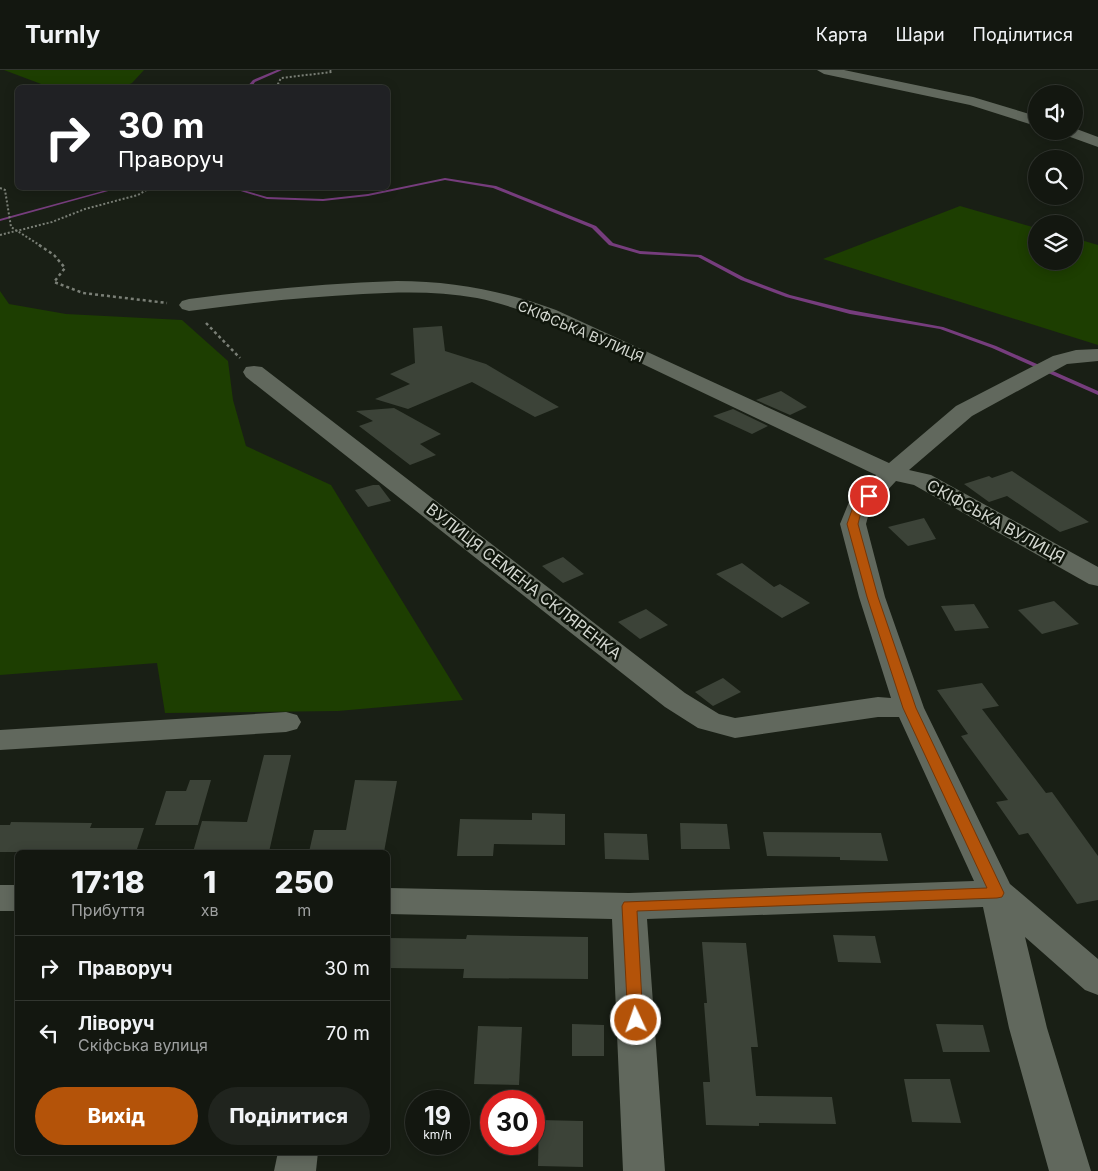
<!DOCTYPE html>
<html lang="uk">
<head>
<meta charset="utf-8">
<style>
  body { margin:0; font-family:Inter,sans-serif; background:#20241e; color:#f1f3f6; height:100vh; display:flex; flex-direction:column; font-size:19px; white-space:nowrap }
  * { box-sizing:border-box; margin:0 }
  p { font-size:16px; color:#9d9f9f }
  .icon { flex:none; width:28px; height:28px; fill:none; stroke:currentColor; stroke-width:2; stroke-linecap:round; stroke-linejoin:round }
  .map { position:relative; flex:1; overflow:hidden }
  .side { position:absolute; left:15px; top:780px; width:375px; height:305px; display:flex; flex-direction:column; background:#131710; border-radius:8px; box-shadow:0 2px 12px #0003,0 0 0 1px #323630 }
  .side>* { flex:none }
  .top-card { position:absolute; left:15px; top:15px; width:375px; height:105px; border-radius:8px; box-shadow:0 2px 12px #0003,0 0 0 1px #323630; background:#202124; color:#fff; overflow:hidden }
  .fabs { position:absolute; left:1028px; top:15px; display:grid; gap:10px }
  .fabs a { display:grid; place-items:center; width:55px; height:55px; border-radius:50%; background:#131710; box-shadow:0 2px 12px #0003,0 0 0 1px #323630; font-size:25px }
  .speed { position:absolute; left:405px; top:1020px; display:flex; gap:10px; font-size:25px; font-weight:700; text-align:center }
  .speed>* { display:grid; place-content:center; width:65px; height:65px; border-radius:50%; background:#131710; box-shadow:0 2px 12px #0003,0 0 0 1px #323630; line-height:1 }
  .speed small { font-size:12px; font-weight:400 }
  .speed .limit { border:8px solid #d22; background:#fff; color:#111 }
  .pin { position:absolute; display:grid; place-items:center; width:42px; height:42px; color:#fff; margin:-21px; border:2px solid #fff; border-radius:50%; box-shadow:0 1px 5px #0007 }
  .me { position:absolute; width:55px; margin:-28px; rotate:357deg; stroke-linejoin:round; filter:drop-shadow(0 0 4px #0008) }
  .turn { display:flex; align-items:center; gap:18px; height:105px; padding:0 20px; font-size:22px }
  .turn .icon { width:65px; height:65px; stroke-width:2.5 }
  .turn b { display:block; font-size:35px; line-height:42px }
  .eta { display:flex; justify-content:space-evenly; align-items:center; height:85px; text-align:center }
  .eta b { font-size:30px; font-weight:800; line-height:35px }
  .button { display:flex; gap:10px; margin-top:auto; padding:10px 20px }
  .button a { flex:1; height:58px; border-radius:30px; background:#b45309; color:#fff; font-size:20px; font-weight:800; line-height:58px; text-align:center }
  .button a+a { background:#20241e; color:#f1f3f6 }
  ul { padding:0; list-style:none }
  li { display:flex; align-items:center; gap:15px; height:65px; padding:0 20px; border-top:1px solid #323630 }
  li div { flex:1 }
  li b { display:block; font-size:19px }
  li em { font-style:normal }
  header { display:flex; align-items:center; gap:30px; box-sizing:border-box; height:70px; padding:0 25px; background:#131710; border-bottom:1px solid #323630 }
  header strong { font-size:24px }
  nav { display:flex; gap:28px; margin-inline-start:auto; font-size:18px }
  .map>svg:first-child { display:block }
  .green { fill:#1d3e01 }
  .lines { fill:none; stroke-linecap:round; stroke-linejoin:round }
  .stream { fill:#763d7d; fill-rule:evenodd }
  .building { fill:#3c4338 }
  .path-far1 { stroke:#7a7f76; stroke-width:2; stroke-dasharray:2 2; stroke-linecap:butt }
  .path { stroke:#7a7f76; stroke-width:2.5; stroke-dasharray:3 3; stroke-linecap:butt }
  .minor { fill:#61685d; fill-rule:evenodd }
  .route { fill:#b45309; stroke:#753606 }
  .labels { text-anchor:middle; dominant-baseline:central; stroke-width:5; stroke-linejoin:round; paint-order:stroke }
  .far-street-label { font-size:14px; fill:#d3d7d0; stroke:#10160c }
  .street-label { font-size:16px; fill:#d3d7d0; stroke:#10160c }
</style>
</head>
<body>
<header>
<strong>Turnly</strong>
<nav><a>Карта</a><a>Шари</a><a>Поділитися</a></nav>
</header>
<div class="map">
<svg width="1098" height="1101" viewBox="0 0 1098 1101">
  <rect width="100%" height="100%" fill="#191f15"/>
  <!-- green -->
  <g class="green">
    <path d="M4,0H144L132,13L123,17H49Z"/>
    <path d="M960,136L1036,158V191H1074V168L1098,175V275L823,189Z"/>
    <path d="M0,221L9,234L66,244L182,250L228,291L233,330L246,376L331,415L463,630L338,641L165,643L157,593L0,605Z"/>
  </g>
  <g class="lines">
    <!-- stream -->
    <g class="stream">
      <path d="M277,0H282L255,12L251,18H246L253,10Z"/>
      <path d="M445,108L496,116L596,156L613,173L640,181L701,185L745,208L790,225L850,240L943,257L996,276L1098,321V325L992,278L940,259L850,244L786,227L741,210L698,187L640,184L609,175L592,158L493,118L445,110L368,126L323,131L267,129L231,118H236L267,127L323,129L368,124Z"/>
      <path d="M114,118H119L0,151V149Z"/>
    </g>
  </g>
  <!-- building -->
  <g class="building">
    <path d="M442,256L445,281L486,294L559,337L535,347L472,312L408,339L375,329L410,314L390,304L415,293L413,258Z"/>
    <path d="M781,321L807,337L790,345L756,330Z"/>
    <path d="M394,338L441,364L420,374L436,385L410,395L359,356L373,351L356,341Z"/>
    <path d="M733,339L768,356L752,364L713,346Z"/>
    <path d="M1012,401L1089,452L1060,462L1007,426L989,432L964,414L989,406L992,408Z"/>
    <path d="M373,415H379L391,431L368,437L355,420Z"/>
    <path d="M924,448L936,469L908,476L888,457Z"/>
    <path d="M563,487L584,504L563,513L542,496Z"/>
    <path d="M742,493L774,517L780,514L810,533L782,548L716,504Z"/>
    <path d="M1054,531L1079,554L1042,564L1018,540Z"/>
    <path d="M974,534L989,558L955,561L941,536Z"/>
    <path d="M646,539L668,555L640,569L618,552Z"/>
    <path d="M723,608L741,622L713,636L695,622Z"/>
    <path d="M982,613L999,636L982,639L1046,723L1052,722L1098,786V830L1077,834L1028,763L1019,765L996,732L1008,730L961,666L968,664L937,620Z"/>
    <path d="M264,685H291L269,782H193L202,751L247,752Z"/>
    <path d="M190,710H211L198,755H155L166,721H186Z"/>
    <path d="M355,710L397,711L384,782H309L314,760H346Z"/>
    <path d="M532,743L565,744V775L494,774L493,786H457L460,749L532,750Z"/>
    <path d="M11,752L92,753L90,758H144L136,782H0V755H10Z"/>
    <path d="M680,753L727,754L730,779H681Z"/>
    <path d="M763,762L881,763L888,791L840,790V787L767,786Z"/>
    <path d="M604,763L647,764L649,790L605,789Z"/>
    <path d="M467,865L588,867V909L463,908L464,899L388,898V868L466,869Z"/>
    <path d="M833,865L875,866L881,893L838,892Z"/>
    <path d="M702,872L746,873L758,977H751L756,1026L832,1027L836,1054L759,1053V1056L706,1055L703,1012H710L704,933H707Z"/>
    <path d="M572,954L604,955V986H572Z"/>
    <path d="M936,954L983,955L990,982H943Z"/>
    <path d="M478,956L522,957L519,1015L474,1014Z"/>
    <path d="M904,1009H950L961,1053L912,1052Z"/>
    <path d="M539,1050L583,1051V1097L538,1096Z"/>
  </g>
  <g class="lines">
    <!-- path-far1 -->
    <g class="path-far1">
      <path d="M276,18L281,8L332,2L330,0"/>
      <path d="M0,118L5,120L11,157L41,176"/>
      <path d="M0,165L52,152L85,139L138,125L150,118"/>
    </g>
    <!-- path -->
    <g class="path">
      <path d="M39,175L54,185L65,198L54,212L83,223L167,233"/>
      <path d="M206,253L240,288"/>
    </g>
    <!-- minor -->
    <g class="minor">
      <path d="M817,0H844L973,27L1036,46V56L970,35L824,4Z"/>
      <path d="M1074,58L1098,67V77L1062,64L1059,61H1074Z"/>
      <path d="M397,211C453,211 504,221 556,240L889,393L956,336L1053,286L1076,280L1098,279V291L1067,294L972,346L909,400L931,405L1098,497V516L1089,514L914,415L896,411L870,439L866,454L885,527L924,638L1010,814L1098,889V925L1085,920L1025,867L1047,958L1091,1101H1049L1009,958L983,837L647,849L665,1101H623L612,849L388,844V818L629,823L974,811L899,647H878L735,668L698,658L665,637L246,307L243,302L246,297L254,296L262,297L685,623L719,644L735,648L878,627L891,628L859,527L840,454L849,432L876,405L588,268C552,252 515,236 477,228C439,221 401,222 363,224C305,227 247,233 189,241L182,239L179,235L182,231L189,229C258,220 327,213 397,211Z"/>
      <path d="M286,642L297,645L301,652L297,659L286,662L0,680V660Z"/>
      <rect x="0" y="815" width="18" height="26"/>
      <path d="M278,1082H318L316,1101H274Z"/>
    </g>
  </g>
  <!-- route -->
  <path class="route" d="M869,423L874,426L862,438L858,454L878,527L916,638L1004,823L1002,827L997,828L637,841L643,950L641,954L636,956L630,954L628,950L622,836L624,832L987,818L903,638L867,527L847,454L853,437L865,424Z"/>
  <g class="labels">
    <!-- far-street labels -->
    <g class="far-street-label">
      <text transform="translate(581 261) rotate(23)">СКІФСЬКА ВУЛИЦЯ</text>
    </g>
    <!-- street labels -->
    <g class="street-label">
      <text transform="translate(996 451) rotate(29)">СКІФСЬКА ВУЛИЦЯ</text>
      <text transform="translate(524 511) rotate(38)">ВУЛИЦЯ СЕМЕНА СКЛЯРЕНКА</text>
    </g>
  </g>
</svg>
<div class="fabs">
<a><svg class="icon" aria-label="sound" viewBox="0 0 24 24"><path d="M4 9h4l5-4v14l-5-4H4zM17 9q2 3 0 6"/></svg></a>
<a><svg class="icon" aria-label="search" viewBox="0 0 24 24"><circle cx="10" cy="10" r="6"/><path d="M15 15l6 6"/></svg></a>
<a><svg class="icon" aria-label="layers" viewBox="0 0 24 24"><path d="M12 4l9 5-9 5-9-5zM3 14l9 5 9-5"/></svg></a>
</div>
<div class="speed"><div>19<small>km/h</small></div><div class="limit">30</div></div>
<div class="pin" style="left:869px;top:426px;background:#d93025"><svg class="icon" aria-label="arrive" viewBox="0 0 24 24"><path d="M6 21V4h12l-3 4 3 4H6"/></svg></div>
<svg class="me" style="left:636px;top:950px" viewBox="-20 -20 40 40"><circle r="17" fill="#b45309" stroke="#fff" stroke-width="3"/><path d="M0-11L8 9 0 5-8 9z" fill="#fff"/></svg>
<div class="top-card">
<div class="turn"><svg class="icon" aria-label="right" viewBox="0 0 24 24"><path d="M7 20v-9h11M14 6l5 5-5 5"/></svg><div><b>30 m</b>Праворуч</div></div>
</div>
<section class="side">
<div class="eta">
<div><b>17:18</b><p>Прибуття</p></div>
<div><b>1</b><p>хв</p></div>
<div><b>250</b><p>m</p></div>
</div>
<ul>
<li><svg class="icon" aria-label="right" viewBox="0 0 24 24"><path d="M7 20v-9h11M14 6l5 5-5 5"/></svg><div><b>Праворуч</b></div><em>30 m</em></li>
<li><svg class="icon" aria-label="left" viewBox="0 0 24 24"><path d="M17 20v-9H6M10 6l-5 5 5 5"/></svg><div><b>Ліворуч</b><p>Скіфська вулиця</p></div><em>70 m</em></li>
</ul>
<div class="button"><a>Вихід</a><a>Поділитися</a></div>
</section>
</div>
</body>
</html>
